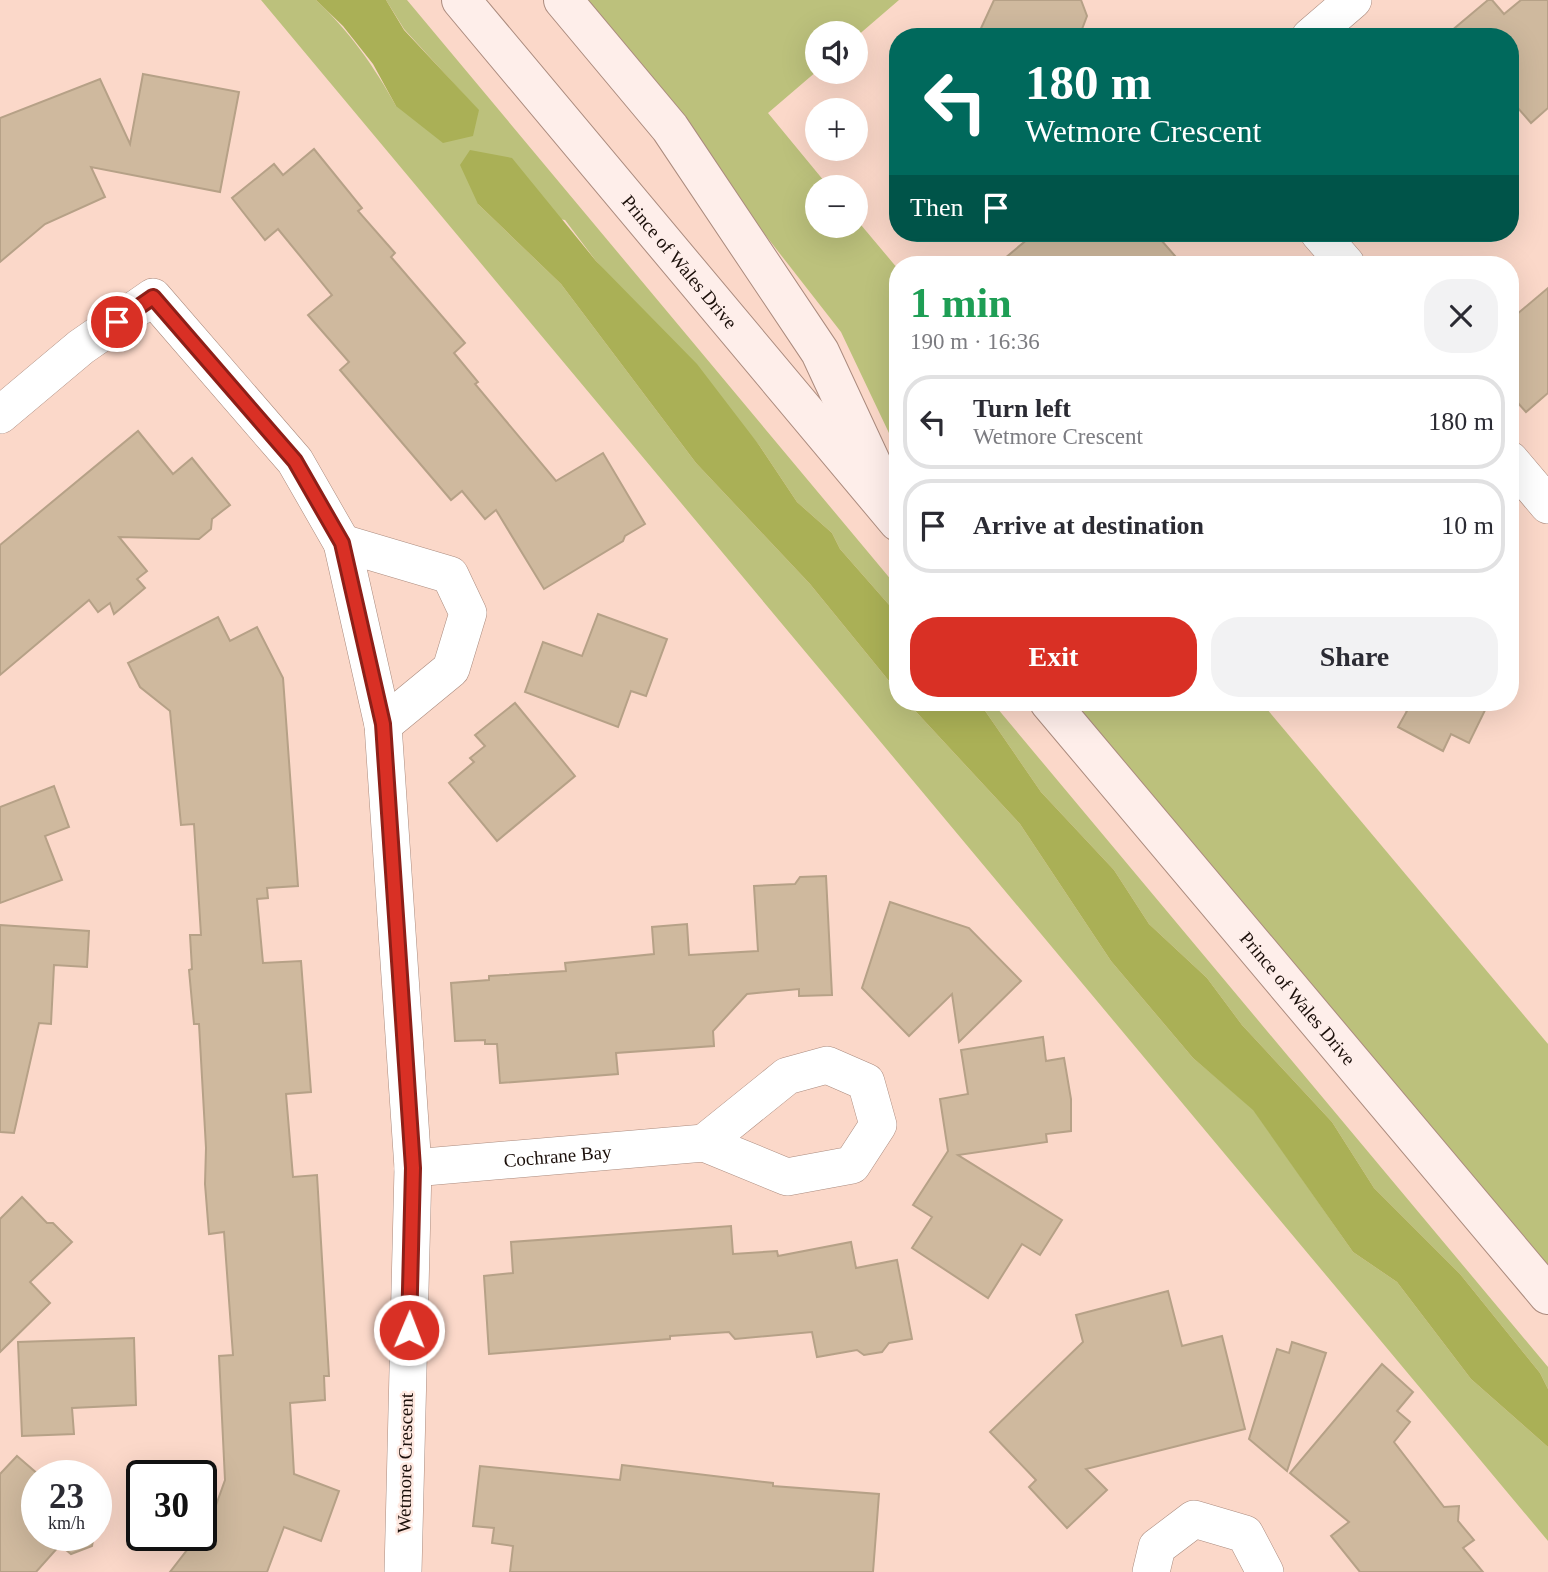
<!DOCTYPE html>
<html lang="en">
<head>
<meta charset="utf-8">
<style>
  body { margin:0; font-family:Georgia,serif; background:#f2f2f3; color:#2b2b33; height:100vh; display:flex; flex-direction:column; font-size:26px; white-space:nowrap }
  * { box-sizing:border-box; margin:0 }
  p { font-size:23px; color:#7c7c81 }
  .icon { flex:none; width:38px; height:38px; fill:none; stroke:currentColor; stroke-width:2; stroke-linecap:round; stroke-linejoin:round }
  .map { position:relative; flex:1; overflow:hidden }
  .panel { position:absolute; left:889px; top:256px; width:630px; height:455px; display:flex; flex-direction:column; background:#fff; border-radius:28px; box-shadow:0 7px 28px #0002 }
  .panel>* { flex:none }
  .guide { position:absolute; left:889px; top:28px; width:630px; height:214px; border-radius:28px; box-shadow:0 7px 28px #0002; background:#00695c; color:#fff; overflow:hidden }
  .tools { position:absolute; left:805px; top:21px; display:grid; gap:14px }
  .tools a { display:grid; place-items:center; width:63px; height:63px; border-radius:50%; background:#fff; box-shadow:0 7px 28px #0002; font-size:35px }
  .speed { position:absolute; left:21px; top:1460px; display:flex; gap:14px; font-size:35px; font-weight:700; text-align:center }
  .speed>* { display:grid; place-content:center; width:91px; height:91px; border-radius:50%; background:#fff; box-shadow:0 7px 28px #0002; line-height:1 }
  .speed small { font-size:18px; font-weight:400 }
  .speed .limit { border:4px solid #111; border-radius:10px; background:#fff; color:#111 }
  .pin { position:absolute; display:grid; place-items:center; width:60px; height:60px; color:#fff; margin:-30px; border:4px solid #fff; border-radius:50%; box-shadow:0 2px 7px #0007 }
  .me { position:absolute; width:77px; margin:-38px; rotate:1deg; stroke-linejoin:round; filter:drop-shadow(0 0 5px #0008) }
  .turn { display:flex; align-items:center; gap:24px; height:147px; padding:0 21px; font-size:32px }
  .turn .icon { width:91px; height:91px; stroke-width:2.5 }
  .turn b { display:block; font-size:49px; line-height:60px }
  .then { display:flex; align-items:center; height:66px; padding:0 21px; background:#0003; gap:14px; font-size:26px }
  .round { display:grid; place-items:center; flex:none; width:74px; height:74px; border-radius:28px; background:#f2f2f3 }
  .overview { display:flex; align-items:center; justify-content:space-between; height:119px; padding:0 21px }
  h1 { font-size:42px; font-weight:800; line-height:52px; color:#1e9e55 }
  .action { display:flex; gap:14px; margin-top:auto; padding:14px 21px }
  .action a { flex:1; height:80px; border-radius:28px; background:#d93025; color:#fff; font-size:28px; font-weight:800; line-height:80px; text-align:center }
  .action a+a { background:#f2f2f3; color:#2b2b33 }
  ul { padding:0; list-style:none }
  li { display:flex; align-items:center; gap:21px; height:94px; margin:0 14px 10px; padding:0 7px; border:4px solid #e1e1e2; border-radius:28px }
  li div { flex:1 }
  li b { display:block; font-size:26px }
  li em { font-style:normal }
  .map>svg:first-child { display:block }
  .green { fill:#bcc17c }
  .forest { fill:#aab056 }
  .building { fill:#cfb99e; stroke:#b6a187; stroke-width:2 }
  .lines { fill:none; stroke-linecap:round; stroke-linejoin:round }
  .minor-casing { stroke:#ab8b7e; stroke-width:38 }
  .secondary-casing { stroke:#ab8b7e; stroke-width:40 }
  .minor { stroke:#fff; stroke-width:37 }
  .secondary { stroke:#feeeea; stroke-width:38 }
  .route-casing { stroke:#8d1f18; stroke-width:18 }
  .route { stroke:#d93025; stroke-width:12 }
  .labels { text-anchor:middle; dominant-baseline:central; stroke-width:5; stroke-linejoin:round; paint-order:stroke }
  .street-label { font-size:19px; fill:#1b0f0a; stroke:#fee8e0 }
</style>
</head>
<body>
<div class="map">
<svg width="1548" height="1572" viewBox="0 0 1548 1572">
  <rect width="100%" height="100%" fill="#fbd8c9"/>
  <!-- green -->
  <g class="green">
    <path d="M261,0H316C350,32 374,66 396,106L478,110L404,29L386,0H407L898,588V615L840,549L832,533L797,502L759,445L596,261L565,220L478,204L561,284L696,463L810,584L898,692V702H907L1020,824L1111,961L1193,1058L1253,1109L1353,1252L1397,1282L1471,1379L1548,1447V1541Z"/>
    <path d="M582,0H899L856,37V33H817V71L768,113L829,187H817V226H856V219L898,269V452L841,332Z"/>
    <path d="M979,702H992L1548,1367V1389L1540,1373L1460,1274L1374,1188L1332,1122L1242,1025L1207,978L1149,924L1114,870L1041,792Z"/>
    <path d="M1069,702H1261L1548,1044V1273Z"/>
  </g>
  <!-- forest -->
  <g class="forest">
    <path d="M316,0H386L404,30L479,110L473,136L443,143L396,106L373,64L343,26Z"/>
    <path d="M470,150L512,158L596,261L697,364L759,445L797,502L832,533L840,549L898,615V692L810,584L696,463L561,284L478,204L460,165Z"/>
    <path d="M907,702H979L1041,792L1114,870L1149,924L1207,978L1242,1025L1332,1122L1374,1188L1460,1274L1540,1373L1548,1389V1447L1471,1379L1397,1282L1353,1252L1253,1110L1193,1058L1111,961L1020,824Z"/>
  </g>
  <!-- building -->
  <g class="building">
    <path d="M994,0H1081L1087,16L1079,37H977Z"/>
    <path d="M1488,0H1492L1504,14L1521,0H1548V108L1531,123L1510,99V37H1444Z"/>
    <path d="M143,74L239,92L220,192L91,167L105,197L45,224L0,262V118L100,79L130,144Z"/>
    <path d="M314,149L362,208L358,211L395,253L391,257L465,343L454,353L478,382L475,384L556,481L603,453L645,524L625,536L623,541L544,589L496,510L485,519L462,491L451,500L340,370L349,362L308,315L332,295L278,229L265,240L232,198L274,164L283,175Z"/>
    <path d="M1035,233H1155L1182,264H998Z"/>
    <path d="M1548,288V393L1526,412L1510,394V320Z"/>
    <path d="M138,431L173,474L192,458L230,505L212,519L211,529L199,539L119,537L147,571L137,579L145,588L114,614L110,603L98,612L89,600L0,675V545Z"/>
    <path d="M598,614L667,639L646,696L631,691L618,727L525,692L543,642L582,656Z"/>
    <path d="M218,617L230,641L257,627L283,678L298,886L267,888L268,898L257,899L263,963L301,961L311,1092L286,1094L293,1177L317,1175L329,1376H324L325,1400L290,1403L294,1474L339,1491L321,1541L284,1527L267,1572H170L211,1519L225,1480L219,1356L233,1355L224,1232L209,1234L205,1184L206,1148L199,1024H194L189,970L192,969L190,935H201L194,824L181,825L170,711L140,687L128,663Z"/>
    <path d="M1389,702H1489L1469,743L1451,734L1443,751L1398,727L1407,711Z"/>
    <path d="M515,703L575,776L497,841L449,783L474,762L470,758L485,746L475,735Z"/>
    <path d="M54,786L69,827L45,836L62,880L0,903V807Z"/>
    <path d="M826,876L832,995L799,996V989L747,994L713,1031L714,1046L616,1053L618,1074L500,1083L497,1044H485V1040L455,1041L451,983L489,980V976L566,971L565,963L654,954L652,927L687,924L689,955L758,951L754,886L795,884L800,877Z"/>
    <path d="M890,902L969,928L1021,981L959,1042L952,994L909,1036L862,988Z"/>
    <path d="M0,925L89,931L87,967L54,965L51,1024L39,1023L14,1133L0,1132Z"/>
    <path d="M1043,1037L1046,1061L1064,1058L1071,1099V1131L1046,1134L1047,1142L958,1155L1062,1220L1040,1255L1022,1244L988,1298L912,1248L932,1217L913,1205L948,1151L940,1099L968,1094L961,1050Z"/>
    <path d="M22,1197L47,1223H53L72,1242L30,1282L50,1303L0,1352V1219Z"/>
    <path d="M731,1226L733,1254L777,1251L778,1256L851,1242L856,1268L897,1260L912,1339L889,1343L882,1352L864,1355L857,1350L817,1357L812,1332L735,1339L729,1332L670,1336V1339L489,1354L484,1276L513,1273L511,1242Z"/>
    <path d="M1168,1291L1182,1346L1222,1336L1245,1429L1086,1469L1107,1490L1067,1528L1029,1487L1036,1480L990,1432L1083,1342L1076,1315Z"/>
    <path d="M134,1338L136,1405L72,1408L74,1434L22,1436L18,1342Z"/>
    <path d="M1292,1342L1326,1353L1287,1471L1249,1439L1277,1349L1289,1353Z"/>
    <path d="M1382,1364L1413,1392L1397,1411L1410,1422L1394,1442L1444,1507L1459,1506L1458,1521L1474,1540L1463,1548L1483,1572H1360L1331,1536L1349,1522L1290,1473Z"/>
    <path d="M17,1456L39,1475L37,1535H94L92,1546L71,1554L60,1545L36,1572H0V1474Z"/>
    <path d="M622,1465L773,1483V1486L879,1494L873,1572H510L513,1546L492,1543L494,1528L473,1526L480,1466L620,1480Z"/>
  </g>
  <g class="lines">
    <defs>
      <g id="minor">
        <path d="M1310,37L1353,0"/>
        <path d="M1319,233L1346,264"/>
        <path d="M0,415L81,347L153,297L295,461L342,543L383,725L413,1168L403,1572"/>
        <path d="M1510,460L1548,505"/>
        <path d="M342,543L450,575L468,613L451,669L383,725"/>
        <path id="s1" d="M413,1168L704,1143L787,1177L852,1165L878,1125L866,1082L827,1065L787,1076L704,1143"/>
        <path d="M1151,1572L1157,1547L1194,1519L1245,1534L1265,1572"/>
      </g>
      <g id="secondary">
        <path id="s2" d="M461,0L898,522"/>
        <path d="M563,0L670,128L820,352L879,479"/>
        <path id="s3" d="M1049,702L1548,1295"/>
      </g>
    </defs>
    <!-- minor casing -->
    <use href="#minor" class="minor-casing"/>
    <!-- secondary casing -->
    <use href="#secondary" class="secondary-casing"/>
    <!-- minor -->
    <use href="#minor" class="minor"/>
    <!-- secondary -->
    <use href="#secondary" class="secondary"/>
  </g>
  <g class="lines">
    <defs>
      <path id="route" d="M117,322L153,297L295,461L342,543L383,724L413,1168L409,1330"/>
    </defs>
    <!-- route casing -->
    <use href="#route" class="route-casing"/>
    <!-- route -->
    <use href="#route" class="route"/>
  </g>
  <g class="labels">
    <!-- street labels -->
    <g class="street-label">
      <text stroke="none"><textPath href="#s2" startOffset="341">Prince of Wales Drive</textPath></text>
      <text stroke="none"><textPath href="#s3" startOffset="387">Prince of Wales Drive</textPath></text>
      <text stroke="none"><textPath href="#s1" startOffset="145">Cochrane Bay</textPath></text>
      <text transform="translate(405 1463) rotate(-89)">Wetmore Crescent</text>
    </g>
  </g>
</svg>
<div class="tools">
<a><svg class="icon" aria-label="sound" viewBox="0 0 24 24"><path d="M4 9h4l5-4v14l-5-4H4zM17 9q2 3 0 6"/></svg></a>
<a>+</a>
<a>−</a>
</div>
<div class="speed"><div>23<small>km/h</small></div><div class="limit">30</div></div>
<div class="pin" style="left:117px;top:322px;background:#d93025"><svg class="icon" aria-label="arrive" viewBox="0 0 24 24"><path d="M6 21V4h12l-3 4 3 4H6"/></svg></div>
<svg class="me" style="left:409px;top:1330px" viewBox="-20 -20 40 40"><circle r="17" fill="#d93025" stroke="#fff" stroke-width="3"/><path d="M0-11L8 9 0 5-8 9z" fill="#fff"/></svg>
<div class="guide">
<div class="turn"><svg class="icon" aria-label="left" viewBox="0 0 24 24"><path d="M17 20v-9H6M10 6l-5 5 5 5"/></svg><div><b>180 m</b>Wetmore Crescent</div></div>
<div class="then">Then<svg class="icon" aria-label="arrive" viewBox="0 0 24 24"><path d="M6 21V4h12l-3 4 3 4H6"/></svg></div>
</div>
<section class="panel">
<div class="overview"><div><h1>1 min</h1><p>190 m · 16:36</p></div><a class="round"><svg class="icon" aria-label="close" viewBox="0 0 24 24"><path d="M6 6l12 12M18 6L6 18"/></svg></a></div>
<ul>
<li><svg class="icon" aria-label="left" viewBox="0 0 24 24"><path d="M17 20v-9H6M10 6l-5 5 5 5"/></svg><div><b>Turn left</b><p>Wetmore Crescent</p></div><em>180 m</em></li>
<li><svg class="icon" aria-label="arrive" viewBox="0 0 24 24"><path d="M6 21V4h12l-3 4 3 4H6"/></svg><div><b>Arrive at destination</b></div><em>10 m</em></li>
</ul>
<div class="action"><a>Exit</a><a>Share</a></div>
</section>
</div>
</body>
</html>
